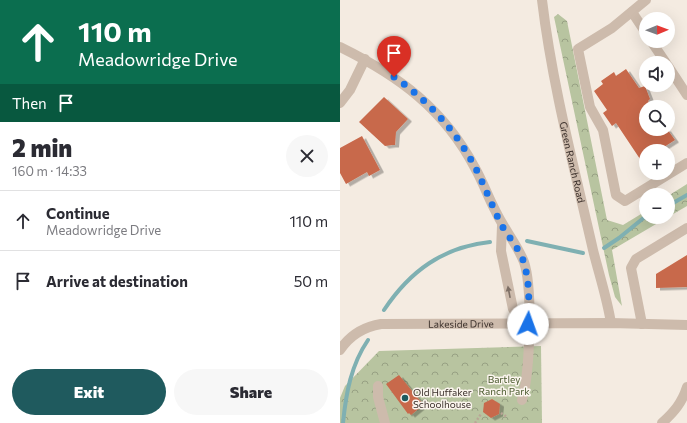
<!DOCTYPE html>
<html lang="en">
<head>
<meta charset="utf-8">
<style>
  body { margin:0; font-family:Commissioner,sans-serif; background:#f7f7f7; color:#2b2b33; height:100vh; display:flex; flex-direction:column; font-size:15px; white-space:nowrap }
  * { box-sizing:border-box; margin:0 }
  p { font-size:13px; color:#7c7c81 }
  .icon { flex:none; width:22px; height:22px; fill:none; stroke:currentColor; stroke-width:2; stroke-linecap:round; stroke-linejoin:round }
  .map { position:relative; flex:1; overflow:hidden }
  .details { display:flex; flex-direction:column; background:#fff; width:340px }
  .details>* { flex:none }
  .banner { background:#0b6e4f; color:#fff; overflow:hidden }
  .needle { width:26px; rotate:89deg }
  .tools { position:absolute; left:299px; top:12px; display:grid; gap:8px }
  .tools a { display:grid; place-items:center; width:36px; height:36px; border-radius:50%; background:#fff; box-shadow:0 4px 16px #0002; font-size:20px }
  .pin { position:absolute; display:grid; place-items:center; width:34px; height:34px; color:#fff; margin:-41px -17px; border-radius:50% 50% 50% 0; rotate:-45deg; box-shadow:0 0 4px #0007 }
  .pin .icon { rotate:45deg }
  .me { position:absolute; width:44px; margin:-22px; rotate:3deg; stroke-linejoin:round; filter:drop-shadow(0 0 3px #0008) }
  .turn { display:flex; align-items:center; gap:14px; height:84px; padding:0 12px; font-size:18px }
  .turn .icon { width:52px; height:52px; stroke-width:2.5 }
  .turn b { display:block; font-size:28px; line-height:34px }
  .then { display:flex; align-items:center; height:38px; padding:0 12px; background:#0003; gap:8px; font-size:15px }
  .round { display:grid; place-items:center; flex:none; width:42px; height:42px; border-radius:21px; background:#f7f7f7 }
  .overview { display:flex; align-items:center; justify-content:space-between; height:68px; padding:0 12px }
  h1 { font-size:24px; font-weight:800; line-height:30px }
  .cta { display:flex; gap:8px; margin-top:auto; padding:8px 12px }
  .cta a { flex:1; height:46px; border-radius:24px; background:#1f5a5e; color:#fff; font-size:16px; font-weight:800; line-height:46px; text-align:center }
  .cta a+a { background:#f7f7f7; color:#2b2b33 }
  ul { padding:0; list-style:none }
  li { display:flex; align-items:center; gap:12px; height:60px; padding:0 12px; border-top:1px solid #e1e1e2 }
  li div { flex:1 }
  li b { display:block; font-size:15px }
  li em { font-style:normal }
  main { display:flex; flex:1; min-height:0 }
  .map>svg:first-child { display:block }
  .forest { fill:url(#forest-crowns) }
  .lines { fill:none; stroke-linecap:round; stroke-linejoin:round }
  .stream { stroke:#7fb0b2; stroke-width:4 }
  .building { fill:#c8694b; filter:url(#shadow) }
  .path { stroke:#b9a596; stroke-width:2.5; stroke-dasharray:2 2; stroke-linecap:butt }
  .minor { stroke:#cdbbac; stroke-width:10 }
  .oneway { fill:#7d6f65 }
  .route { stroke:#1a73e8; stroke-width:7; stroke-dasharray:0 12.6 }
  .poi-dot { fill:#1f5a5e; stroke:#fbf5ee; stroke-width:1.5 }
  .labels { text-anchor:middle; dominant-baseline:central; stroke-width:3; stroke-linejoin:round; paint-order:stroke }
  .street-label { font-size:10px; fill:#3b302b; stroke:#fbf5ee }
  .park-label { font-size:10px; fill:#4a5a2e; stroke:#fbf5ee }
  .poi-label { font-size:10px; fill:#3b302b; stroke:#fbf5ee; text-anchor:start }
</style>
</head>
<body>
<main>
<section class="details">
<div class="banner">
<div class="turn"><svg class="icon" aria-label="ahead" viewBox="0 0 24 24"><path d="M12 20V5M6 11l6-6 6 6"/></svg><div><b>110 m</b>Meadowridge Drive</div></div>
<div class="then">Then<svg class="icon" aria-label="arrive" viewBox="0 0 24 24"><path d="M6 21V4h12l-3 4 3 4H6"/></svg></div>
</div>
<div class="overview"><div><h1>2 min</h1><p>160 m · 14:33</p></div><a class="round"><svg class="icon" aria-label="close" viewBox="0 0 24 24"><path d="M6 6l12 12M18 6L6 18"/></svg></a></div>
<ul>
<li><svg class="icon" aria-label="ahead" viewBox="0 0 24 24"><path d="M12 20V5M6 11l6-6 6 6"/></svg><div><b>Continue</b><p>Meadowridge Drive</p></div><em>110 m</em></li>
<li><svg class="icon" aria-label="arrive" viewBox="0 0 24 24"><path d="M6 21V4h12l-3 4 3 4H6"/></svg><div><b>Arrive at destination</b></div><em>50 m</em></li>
</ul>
<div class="cta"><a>Exit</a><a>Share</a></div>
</section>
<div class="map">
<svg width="347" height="423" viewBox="0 0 347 423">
  <defs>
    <pattern id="forest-crowns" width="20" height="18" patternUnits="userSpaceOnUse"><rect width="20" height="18" fill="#b8c4a0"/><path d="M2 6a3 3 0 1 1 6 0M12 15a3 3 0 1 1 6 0" fill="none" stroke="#97a083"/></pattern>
    <filter id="shadow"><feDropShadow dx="4" dy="2.5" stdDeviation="0" flood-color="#0004"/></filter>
  </defs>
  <rect width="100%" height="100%" fill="#f4ebe1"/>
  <!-- forest -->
  <g class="forest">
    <path d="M218,14L227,21L267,220L283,225L306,211V217H328L272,250L282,306L275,297L269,275L214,17Z"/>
    <path d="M347,184V206L328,217V196Z"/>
    <path d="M201,346L202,423H0V398L5,386L39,351Z"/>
  </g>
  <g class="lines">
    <!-- stream -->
    <g class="stream">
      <path d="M328,206L347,195"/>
      <path d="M187,241L243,253"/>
      <path d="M264,248L279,238L306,216"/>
      <path d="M44,310C70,271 103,247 150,242"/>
      <path d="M3,423C6,393 11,365 28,340"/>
    </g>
  </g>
  <!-- building -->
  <g class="building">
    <path d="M286,69L299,88L305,86L310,99L308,101L312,107H306V129H327L335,140L324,147L327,151H306V168L276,123L272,126L263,113L267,110L254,91L263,84L261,81L274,72L276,76Z"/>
    <path d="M44,97L68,119L56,132L55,145H52L45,146L19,122Z"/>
    <path d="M22,136L40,170L29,176L27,172L6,184L0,173V148Z"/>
    <path d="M347,255V287L316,288V274Z"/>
    <path d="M59,375L82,403V406L71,415L69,413L68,414L46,384Z"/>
    <path d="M152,399L160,404L159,414L151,418L143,412L144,403Z"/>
  </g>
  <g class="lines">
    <!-- path -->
    <g class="path">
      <path d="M161,413L167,417"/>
      <path d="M135,423L141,414"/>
    </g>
    <!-- minor -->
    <g class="minor">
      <path id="s1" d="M202,0C212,84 234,167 253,250C259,274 267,298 271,323"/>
      <path d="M306,0L272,28L238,49L250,107L263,130L276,195L285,201L347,163"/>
      <path d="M292,12L306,33"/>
      <path d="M311,41L326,63"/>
      <path d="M0,47C59,76 104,109 135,168C143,182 148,197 156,212C164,229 177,244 184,262C193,289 190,372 182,400"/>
      <path d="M328,66L347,95"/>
      <path d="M0,103L10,90L25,59"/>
      <path d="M162,226L161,251L173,309L188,324"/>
      <path d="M302,324L291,268L296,259L347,228"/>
      <path id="s2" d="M0,350C10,335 23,327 41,324L271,323L347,325"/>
      <path d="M38,386V397L45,423"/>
      <path d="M322,423C334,412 342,403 347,387"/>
    </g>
  </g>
  <!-- one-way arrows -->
  <defs><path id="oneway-solid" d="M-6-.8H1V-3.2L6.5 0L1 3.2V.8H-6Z"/></defs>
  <use class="oneway" href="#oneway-solid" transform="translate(169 292) rotate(-101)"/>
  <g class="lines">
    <!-- route -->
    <path class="route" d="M54,77C88,100 117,132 136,169C145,187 152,206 161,224C168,237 180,249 184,263C190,284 189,303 188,324"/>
  </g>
  <!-- markers -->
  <circle class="poi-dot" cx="65" cy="398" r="4"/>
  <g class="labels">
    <!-- street labels -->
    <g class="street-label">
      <text stroke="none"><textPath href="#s1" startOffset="165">Green Ranch Road</textPath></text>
      <text stroke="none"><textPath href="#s2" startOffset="130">Lakeside Drive</textPath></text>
    </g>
    <!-- park labels -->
    <g class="park-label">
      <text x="164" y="379">Bartley<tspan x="164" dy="12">Ranch Park</tspan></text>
    </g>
    <!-- poi labels -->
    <g class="poi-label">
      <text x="73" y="392">Old Huffaker<tspan x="73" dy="12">Schoolhouse</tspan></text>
    </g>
  </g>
</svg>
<div class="tools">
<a><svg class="needle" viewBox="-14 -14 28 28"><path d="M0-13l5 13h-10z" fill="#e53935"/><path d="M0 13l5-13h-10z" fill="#7c7c81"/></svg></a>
<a><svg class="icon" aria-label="sound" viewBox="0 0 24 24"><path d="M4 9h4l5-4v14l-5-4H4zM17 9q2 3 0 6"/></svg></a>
<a><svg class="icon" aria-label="search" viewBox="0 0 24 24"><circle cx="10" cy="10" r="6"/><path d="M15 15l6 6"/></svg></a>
<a>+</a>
<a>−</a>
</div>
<div class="pin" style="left:54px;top:77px;background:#d93025"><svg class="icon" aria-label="arrive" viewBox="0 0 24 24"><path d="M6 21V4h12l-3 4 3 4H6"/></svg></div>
<svg class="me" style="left:188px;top:324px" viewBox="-20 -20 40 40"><circle r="19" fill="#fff"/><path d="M0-13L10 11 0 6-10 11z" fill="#1a73e8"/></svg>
</div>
</main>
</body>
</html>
